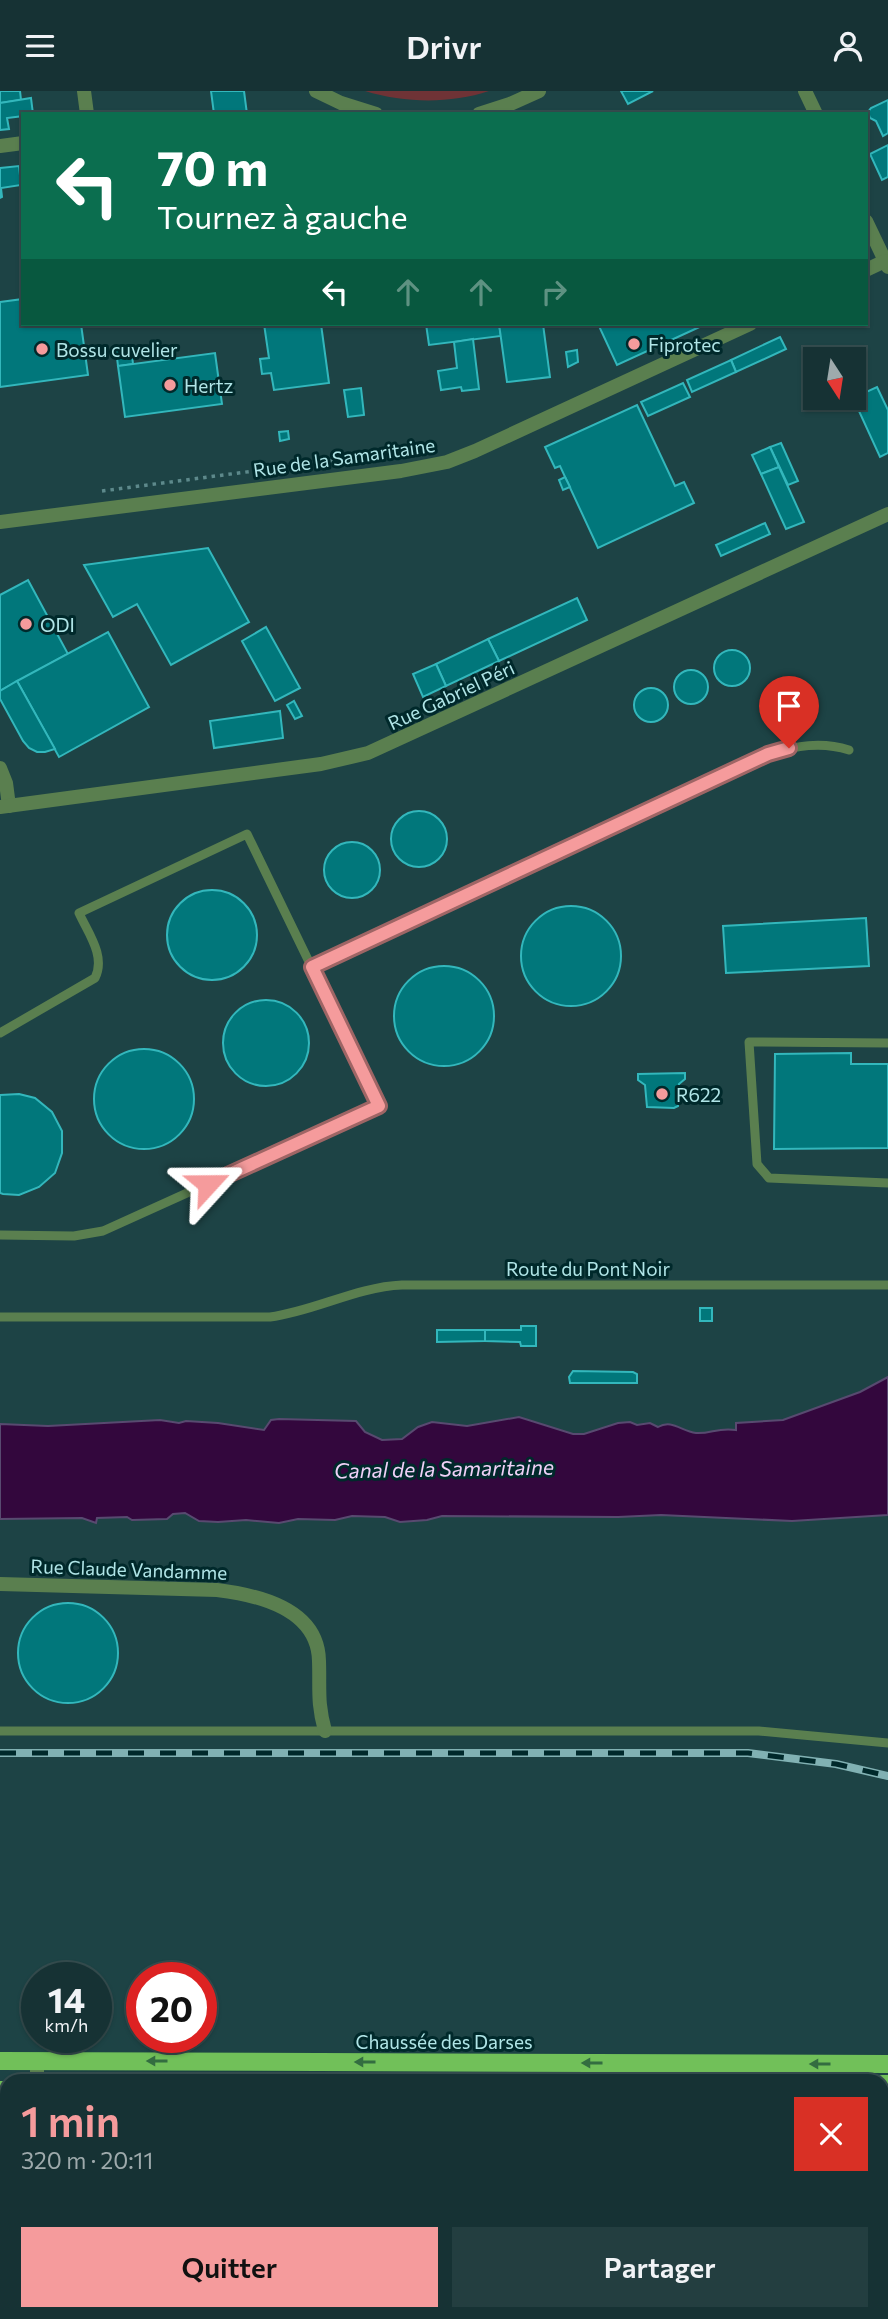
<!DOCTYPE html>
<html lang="fr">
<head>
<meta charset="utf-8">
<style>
  body { margin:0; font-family:Commissioner,sans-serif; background:#233e40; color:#f1f3f6; height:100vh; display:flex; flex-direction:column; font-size:26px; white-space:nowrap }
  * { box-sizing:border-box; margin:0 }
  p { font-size:23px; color:#9eaaac }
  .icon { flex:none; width:38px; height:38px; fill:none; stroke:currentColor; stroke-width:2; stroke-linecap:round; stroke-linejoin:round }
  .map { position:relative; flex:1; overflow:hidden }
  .side { position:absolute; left:0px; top:1983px; width:889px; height:247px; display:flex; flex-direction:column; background:#163234; border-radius:21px 21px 0 0; box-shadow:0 2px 5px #0004,0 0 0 2px #354d4f }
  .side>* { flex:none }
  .top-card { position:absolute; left:21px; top:21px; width:847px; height:214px; border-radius:0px; box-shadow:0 2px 5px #0004,0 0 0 2px #354d4f; background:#0b6e4f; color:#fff; overflow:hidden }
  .needle { width:46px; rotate:168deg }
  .tools { position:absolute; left:803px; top:256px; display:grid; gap:14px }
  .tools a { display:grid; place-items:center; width:63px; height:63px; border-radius:0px; background:#163234; box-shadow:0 2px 5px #0004,0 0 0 2px #354d4f; font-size:35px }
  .speed { position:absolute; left:21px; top:1871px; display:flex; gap:14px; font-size:35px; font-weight:700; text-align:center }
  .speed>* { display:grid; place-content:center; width:91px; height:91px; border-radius:50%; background:#163234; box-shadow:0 2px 5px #0004,0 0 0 2px #354d4f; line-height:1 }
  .speed small { font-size:18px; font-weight:400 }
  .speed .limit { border:10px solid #d22; background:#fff; color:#111 }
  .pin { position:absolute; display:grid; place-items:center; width:60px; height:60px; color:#fff; margin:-72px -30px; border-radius:50% 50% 50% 0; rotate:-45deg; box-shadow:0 0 7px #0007 }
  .pin .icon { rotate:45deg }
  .me { position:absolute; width:77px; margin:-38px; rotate:66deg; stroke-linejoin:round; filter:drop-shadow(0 0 5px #0008) }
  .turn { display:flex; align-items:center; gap:24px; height:147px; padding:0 21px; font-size:32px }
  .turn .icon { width:91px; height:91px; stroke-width:2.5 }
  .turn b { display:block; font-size:49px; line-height:60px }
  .lanes { display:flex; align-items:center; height:66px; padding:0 21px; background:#0003; justify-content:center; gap:35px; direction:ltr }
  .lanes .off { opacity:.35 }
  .round { display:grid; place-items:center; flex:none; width:74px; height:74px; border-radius:0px; background:#233e40 }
  .headline { display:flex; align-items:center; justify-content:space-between; height:119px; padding:0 21px }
  h1 { font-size:42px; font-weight:600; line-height:52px; color:#f59b9c }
  .button { display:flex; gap:14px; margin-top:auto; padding:14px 21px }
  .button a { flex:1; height:80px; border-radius:0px; background:#f59b9c; color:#111; font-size:28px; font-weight:600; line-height:80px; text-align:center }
  .button a+a { background:#233e40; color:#f1f3f6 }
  header { display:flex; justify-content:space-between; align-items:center; height:91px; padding:0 21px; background:#163234; font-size:32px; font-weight:600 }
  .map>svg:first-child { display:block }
  .green { fill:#6f3336 }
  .water { fill:#33073d; stroke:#584a70; stroke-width:2 }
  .building { fill:#01777b; stroke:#33b7bc; stroke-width:2 }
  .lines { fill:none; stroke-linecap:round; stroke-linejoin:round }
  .path { stroke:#5d898b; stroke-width:3.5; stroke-dasharray:3.5 5; stroke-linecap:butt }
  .service { stroke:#5a7f4f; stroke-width:9 }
  .minor { stroke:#5a7f4f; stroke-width:14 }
  .tertiary { stroke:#5a7f4f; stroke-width:14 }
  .primary { stroke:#71c059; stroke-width:18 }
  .rail-casing { stroke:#81b1b3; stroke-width:8 }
  .rail { stroke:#00292b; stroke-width:5; stroke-dasharray:16; stroke-linecap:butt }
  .oneway { fill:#336d40 }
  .route-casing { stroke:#9f6565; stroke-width:18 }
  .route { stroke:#f59b9c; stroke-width:12 }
  .poi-dot { fill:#f59b9c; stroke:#00292b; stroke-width:2.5 }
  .labels { text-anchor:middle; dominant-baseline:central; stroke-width:6; stroke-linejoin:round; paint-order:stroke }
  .poi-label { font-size:19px; fill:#b0e5e7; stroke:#00292b; text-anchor:start }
  .street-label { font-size:19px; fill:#b0e5e7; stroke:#00292b }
  .water-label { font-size:21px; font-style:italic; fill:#f0d1f8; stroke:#00292b }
</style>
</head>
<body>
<header><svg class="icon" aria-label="menu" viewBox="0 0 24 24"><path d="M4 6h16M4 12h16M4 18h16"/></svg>Drivr<svg class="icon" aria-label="person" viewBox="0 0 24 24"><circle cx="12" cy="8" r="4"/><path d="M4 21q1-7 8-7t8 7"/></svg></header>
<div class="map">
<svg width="888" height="2228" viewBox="0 0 888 2228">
  <rect width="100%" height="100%" fill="#1d4345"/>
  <!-- green -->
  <path class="green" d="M365,0H489C450,13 404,12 365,0Z"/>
  <!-- water -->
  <path class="water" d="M888,1286V1424L792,1430L661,1424L618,1426L442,1425L427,1429L400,1431L385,1426L352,1425L335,1429L298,1428L279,1432L246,1429L218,1431L199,1430L185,1422L173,1423L167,1428L132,1429L127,1426L97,1427L96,1432L82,1427L0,1428V1333L48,1335L160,1329L179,1332L186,1330L218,1332L264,1339L271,1329L279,1328L356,1330L365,1341L382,1349L402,1348L418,1336L432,1331L467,1335L519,1326L573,1343H584L618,1332L630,1331L637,1334L650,1332L658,1336C672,1328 681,1340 696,1342C711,1343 718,1336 736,1339V1332L783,1329L860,1301Z"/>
  <!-- building -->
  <g class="building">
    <path d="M0,0H20L21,9L0,12Z"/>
    <path d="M211,0H244L247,23H214Z"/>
    <path d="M621,0H653L628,13Z"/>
    <path d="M31,7L33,23H23V25L7,27L9,38L0,39V12Z"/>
    <path d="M888,9V42L883,45L876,30L870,27L868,21L871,17Z"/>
    <path d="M888,54V86L882,89L870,63Z"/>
    <path d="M19,75L21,94L1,97L2,106L0,107V77Z"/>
    <path d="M23,208V233H81L88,284L0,296V211Z"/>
    <path d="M264,233H321L329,292L274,299L271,282L262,283L260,268L269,267Z"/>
    <path d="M426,233H499L501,245L429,254Z"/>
    <path d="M499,233H543L550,286L507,291Z"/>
    <path d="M598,233H706L617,274Z"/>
    <path d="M780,246L786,258L736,281L731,269Z"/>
    <path d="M473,248L479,298L462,300L461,296L441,299L438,280L457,277L454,251Z"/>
    <path d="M131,256L133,273L118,275L116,258Z"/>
    <path d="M577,259L578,271L568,276L566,261Z"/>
    <path d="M215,262L222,313L125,326L118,275Z"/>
    <path d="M731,269L736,281L692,301L687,289Z"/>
    <path d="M683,292L690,306L648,325L641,311Z"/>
    <path d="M877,296L888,319V362L880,366L853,307Z"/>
    <path d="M361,297L364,324L348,326L344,299Z"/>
    <path d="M637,314L675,395L684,391L694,412L598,457L560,375L555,377L545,356Z"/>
    <path d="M288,340L289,348L280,350L279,341Z"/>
    <path d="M781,352L798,390L788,394L770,356Z"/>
    <path d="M770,356L779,376L761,383L752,364Z"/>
    <path d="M779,376L804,431L786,438L761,383Z"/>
    <path d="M565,386L570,396L563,399L559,389Z"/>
    <path d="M765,432L770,443L721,465L716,454Z"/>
    <path d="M208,457L249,531L171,574L137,513L113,526L84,474Z"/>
    <path d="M28,489L68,563L0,600V504Z"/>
    <path d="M577,507L587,529L499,570L488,548Z"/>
    <path d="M266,536L300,597L275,610L242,550Z"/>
    <path d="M108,541L149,616L59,666L17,590Z"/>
    <path d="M488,548L499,570L446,595L436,573Z"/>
    <circle cx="732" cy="577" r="18"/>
    <path d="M436,573L446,595L423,606L413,583Z"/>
    <circle cx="691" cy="596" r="17"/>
    <path d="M17,590L55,658L45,661H37L29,657L23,650L0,608V600Z"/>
    <circle cx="651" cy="614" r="17"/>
    <path d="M294,610L302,625L295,628L287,614Z"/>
    <path d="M280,620L283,647L214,657L210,630Z"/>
    <circle cx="419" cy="748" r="28"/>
    <circle cx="352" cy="779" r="28"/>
    <circle cx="212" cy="844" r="45"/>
    <circle cx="571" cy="865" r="50"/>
    <path d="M866,827L869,875L726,882L723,835Z"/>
    <circle cx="444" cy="925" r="50"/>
    <circle cx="266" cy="952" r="43"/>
    <circle cx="144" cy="1008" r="50"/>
    <path d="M851,962V973H888V1057L774,1058L775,963Z"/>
    <path d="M685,982V988L679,993L678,1015L674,1017L647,1016L645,994L638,989V983Z"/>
    <path d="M19,1003L35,1007L52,1021L62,1040V1062L55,1082L39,1096L19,1104L3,1103L0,1102V1004Z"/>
    <rect x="700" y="1217" width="12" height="13"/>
    <path d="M521,1235H536V1255H521L520,1251L485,1250V1239H521Z"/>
    <path d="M437,1239H485V1250L437,1251Z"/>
    <path d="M573,1280L633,1281L637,1283V1292H570L569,1286Z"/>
    <circle cx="68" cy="1562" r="50"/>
    <path d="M888,2106V2124L882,2127V2109Z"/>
    <path d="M485,2222H558L542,2228H487Z"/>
  </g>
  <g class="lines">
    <!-- path -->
    <path class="path" d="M102,400L413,359"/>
    <!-- service -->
    <g class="service">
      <path d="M312,876L768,663C796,655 821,650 849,659"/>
      <path d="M0,942L95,887C106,865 88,842 79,822L247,743L379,1015L103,1140L74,1145L0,1144"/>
      <path d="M888,952L749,951L757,1073L769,1087L888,1092"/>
      <path d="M0,1226H270C315,1220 356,1196 402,1194H888"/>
      <path d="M0,1640H759L888,1652"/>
      <path d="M0,2158L7,2160"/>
      <path d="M314,2228L319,2222"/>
    </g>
    <!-- minor -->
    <g class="minor">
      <path d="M84,0L87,23"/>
      <path d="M316,0L341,12L376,23"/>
      <path d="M479,23L510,13L539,0"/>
      <path d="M0,55L23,52"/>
      <path d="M0,677L6,692L9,715"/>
      <path d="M0,716L321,673L368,662L888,423"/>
      <path d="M0,1493L217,1499C259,1504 318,1518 319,1570C320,1598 317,1611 325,1640"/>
      <path d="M37,1969V1990"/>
      <path d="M882,2082L888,2083"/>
      <path d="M833,2222L834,2228"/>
      <path d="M90,2228L96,2222"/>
    </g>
    <!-- tertiary -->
    <g class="tertiary">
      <path d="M805,0L816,23"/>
      <path d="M866,130L888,176"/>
      <path d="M866,179L885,170"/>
      <path d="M0,431L401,380L447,371L475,360L750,233"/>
    </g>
    <!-- primary -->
    <g class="primary">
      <path d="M0,1970L888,1973"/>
      <path d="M882,1993H888"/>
      <path d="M0,1999H7"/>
    </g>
    <defs>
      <g id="rail">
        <path d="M0,1662H748L836,1673L888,1685"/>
        <path d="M882,2023L888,2021"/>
        <path d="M32,2228L38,2222"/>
        <path d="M56,2228L63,2222"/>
      </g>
    </defs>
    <!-- rail casing -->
    <use href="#rail" class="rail-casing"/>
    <!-- rail -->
    <use href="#rail" class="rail"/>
  </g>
  <!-- one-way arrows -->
  <defs><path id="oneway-solid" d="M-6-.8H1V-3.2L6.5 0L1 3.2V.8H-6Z" transform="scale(1.75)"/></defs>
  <g class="oneway">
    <use href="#oneway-solid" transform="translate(157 1970) rotate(-180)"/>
    <use href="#oneway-solid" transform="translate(365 1971) rotate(-180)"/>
    <use href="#oneway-solid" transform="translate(592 1972) rotate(-180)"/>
    <use href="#oneway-solid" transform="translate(820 1973) rotate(-180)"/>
  </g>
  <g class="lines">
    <defs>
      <path id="route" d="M208,1093L379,1015L312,876L768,663L789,657"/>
    </defs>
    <!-- route casing -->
    <use href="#route" class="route-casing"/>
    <!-- route -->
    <use href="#route" class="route"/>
  </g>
  <!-- markers -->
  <g class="poi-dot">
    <circle cx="634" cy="253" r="7"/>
    <circle cx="42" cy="258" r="7"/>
    <circle cx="170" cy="294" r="7"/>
    <circle cx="26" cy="533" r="7"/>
    <circle cx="662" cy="1003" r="7"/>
  </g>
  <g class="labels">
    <!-- poi labels -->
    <g class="poi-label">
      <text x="648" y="253">Fiprotec</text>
      <text x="56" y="258">Bossu cuvelier</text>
      <text x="184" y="294">Hertz</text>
      <text x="40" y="533">ODI</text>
      <text x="676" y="1003">R622</text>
    </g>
    <!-- street labels -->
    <g class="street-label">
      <text transform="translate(344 366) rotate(-8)">Rue de la Samaritaine</text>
      <text transform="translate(451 604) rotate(-25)">Rue Gabriel Péri</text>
      <text x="588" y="1177">Route du Pont Noir</text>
      <text transform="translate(129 1478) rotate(2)">Rue Claude Vandamme</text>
      <text x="444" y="1950">Chaussée des Darses</text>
    </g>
    <!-- water labels -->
    <g class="water-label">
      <text transform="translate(444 1377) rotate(-1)">Canal de la Samaritaine</text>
    </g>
  </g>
</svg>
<div class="tools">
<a><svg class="needle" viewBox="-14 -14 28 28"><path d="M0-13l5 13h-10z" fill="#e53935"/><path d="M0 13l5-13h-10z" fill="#9eaaac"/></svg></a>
</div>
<div class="speed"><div>14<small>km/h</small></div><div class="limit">20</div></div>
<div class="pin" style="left:789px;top:657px;background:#d93025"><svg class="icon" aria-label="arrive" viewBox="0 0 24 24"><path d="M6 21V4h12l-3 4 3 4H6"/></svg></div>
<svg class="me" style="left:208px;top:1093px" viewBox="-20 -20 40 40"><path d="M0-17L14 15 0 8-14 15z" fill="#f59b9c" stroke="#fff" stroke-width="4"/></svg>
<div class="top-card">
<div class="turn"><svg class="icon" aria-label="left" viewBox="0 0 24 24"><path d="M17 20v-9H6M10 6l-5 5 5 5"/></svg><div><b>70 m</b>Tournez à gauche</div></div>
<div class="lanes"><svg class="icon" aria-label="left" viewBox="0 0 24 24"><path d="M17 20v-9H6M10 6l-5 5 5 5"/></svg><svg class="icon off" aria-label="ahead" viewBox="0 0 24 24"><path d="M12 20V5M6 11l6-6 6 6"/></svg><svg class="icon off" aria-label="ahead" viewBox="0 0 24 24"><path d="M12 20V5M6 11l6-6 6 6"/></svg><svg class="icon off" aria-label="right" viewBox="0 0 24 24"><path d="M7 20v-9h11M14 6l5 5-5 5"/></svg></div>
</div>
<section class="side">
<div class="headline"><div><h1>1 min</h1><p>320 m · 20:11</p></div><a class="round" style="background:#d93025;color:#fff"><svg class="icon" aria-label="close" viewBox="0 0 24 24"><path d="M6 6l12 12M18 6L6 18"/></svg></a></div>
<div class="button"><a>Quitter</a><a>Partager</a></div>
</section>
</div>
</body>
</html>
